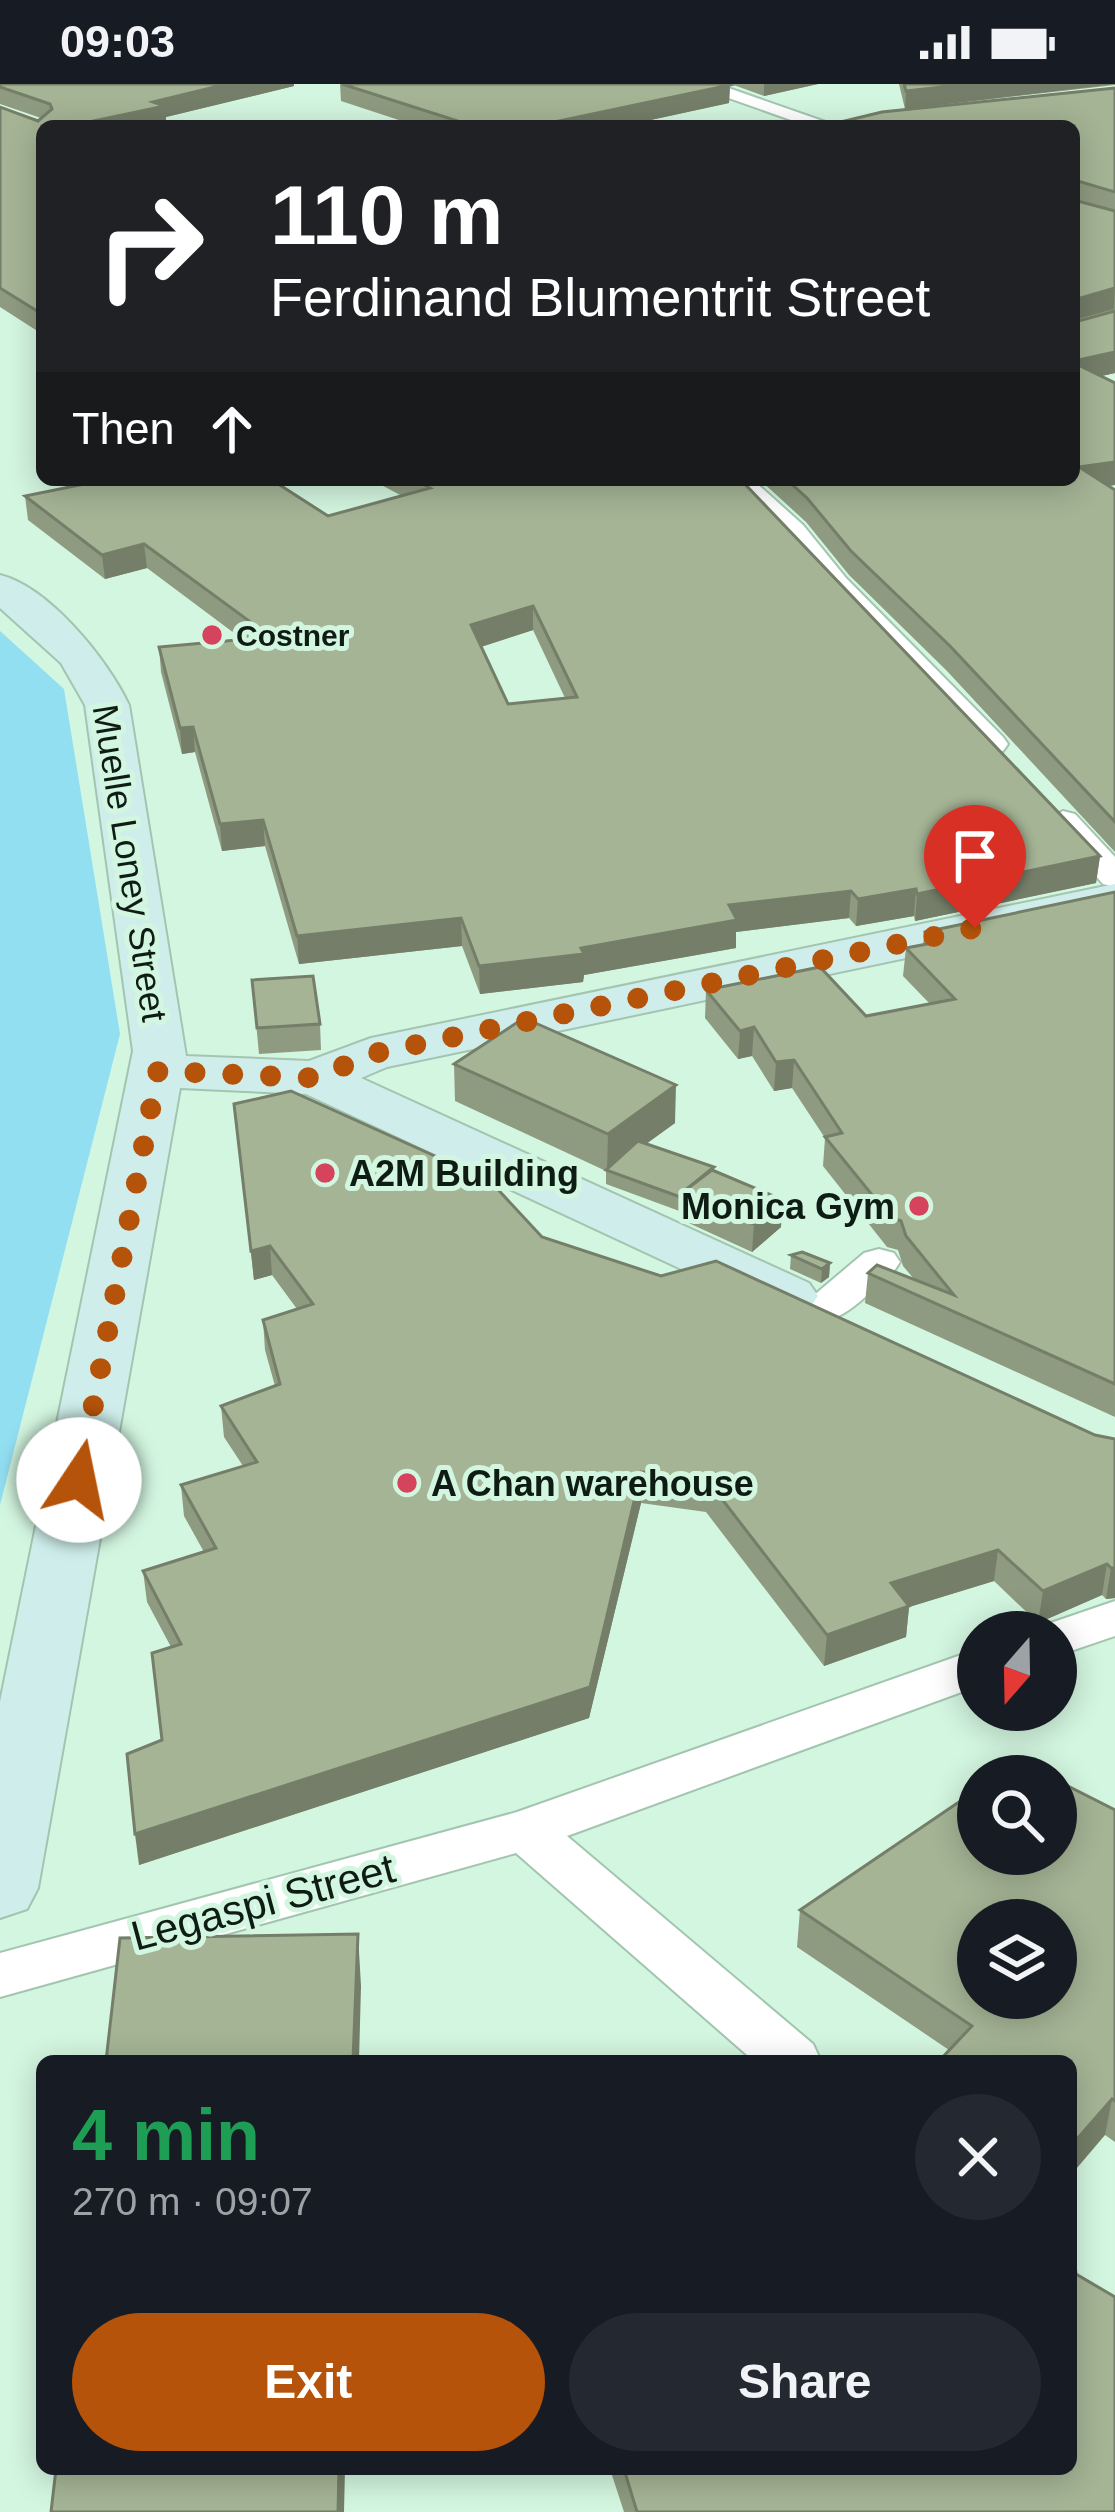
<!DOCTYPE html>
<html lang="en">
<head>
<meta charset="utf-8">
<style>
  body { margin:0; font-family:Helvetica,sans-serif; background:#242831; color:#f1f3f6; height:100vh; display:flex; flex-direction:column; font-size:45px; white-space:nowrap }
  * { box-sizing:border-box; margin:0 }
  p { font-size:39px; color:#9ea1a6 }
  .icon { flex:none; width:66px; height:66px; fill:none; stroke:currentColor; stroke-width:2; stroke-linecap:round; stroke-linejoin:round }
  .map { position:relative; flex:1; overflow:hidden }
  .details { position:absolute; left:36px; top:1971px; width:1041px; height:420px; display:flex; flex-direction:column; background:#171b24; border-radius:18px; box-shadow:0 6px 30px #0003 }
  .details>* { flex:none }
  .banner { position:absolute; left:36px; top:36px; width:1044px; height:366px; border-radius:18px; box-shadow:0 6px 30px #0003; background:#202124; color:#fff; overflow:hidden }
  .needle { width:78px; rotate:200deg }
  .tools { position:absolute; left:957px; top:1527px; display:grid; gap:24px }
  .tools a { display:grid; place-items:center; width:120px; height:120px; border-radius:50%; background:#171b24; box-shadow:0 6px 30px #0003; font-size:60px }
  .pin { position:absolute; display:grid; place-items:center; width:102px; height:102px; color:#fff; margin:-123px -51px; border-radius:50% 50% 50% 0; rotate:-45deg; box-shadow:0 0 12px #0007 }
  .pin .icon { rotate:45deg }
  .me { position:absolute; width:132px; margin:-66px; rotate:11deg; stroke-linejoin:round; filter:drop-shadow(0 0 9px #0008) }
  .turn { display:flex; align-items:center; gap:42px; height:252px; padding:0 36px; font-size:54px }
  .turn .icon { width:156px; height:156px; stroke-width:2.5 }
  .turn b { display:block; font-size:84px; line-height:102px }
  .then { display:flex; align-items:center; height:114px; padding:0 36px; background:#0003; gap:24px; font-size:45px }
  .round { display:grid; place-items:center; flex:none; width:126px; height:126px; border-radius:63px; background:#242831 }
  .head { display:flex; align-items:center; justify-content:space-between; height:204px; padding:0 36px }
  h1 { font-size:72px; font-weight:800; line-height:90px; color:#1e9e55 }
  .cta { display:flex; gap:24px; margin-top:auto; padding:24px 36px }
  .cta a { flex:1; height:138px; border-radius:72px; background:#b45309; color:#fff; font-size:48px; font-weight:800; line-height:138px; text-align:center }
  .cta a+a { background:#242831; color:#f1f3f6 }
  .status { display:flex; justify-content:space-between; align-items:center; height:84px; padding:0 60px; background:#171b24; direction:ltr }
  .status svg { height:33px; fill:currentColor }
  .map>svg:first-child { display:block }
  .water { fill:#92dff2 }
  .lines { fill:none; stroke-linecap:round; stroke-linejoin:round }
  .street-casing { stroke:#a3c5b0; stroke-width:4 }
  .secondary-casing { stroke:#a3c5b0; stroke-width:4 }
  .street { fill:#fff; fill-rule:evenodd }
  .secondary { fill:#cfeeeb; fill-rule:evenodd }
  .wall { fill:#8e9b80; fill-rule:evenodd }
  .shaded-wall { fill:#747e68 }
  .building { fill:#a5b495; stroke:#747e68; stroke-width:3; fill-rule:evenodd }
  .route { stroke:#b45309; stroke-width:21; stroke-dasharray:0 37.8 }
  .poi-dot { fill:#d5445c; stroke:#d3f6e0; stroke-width:4.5 }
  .labels { text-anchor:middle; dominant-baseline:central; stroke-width:10; stroke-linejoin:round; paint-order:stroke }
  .far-poi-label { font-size:30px; font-weight:bold; fill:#0f1c14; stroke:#d3f6e0; text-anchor:start }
  .street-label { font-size:36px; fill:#0f1c14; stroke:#d3f6e0 }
  .poi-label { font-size:36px; font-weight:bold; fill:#0f1c14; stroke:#d3f6e0; text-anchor:start }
  .near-street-label { font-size:42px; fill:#0f1c14; stroke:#d3f6e0 }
</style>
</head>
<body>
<div class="status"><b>09:03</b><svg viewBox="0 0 49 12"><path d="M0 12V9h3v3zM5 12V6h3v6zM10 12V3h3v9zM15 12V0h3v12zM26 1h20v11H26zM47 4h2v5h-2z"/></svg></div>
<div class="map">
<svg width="1115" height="2428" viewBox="0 0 1115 2428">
  <rect width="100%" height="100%" fill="#d3f6e0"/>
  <!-- water -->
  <path class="water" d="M0,547L64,605L120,950L0,1421Z"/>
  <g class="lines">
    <defs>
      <g id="street">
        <path d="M689,0H717L837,42H808Z"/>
        <path d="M725,396H753L803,441L846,494L1003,653L1008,660L1003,667H981Z"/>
        <path d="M1063,727L1075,730L1115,773V803L1103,800L1047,737Z"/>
        <path d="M879,1165L894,1169L900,1178L894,1187C868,1208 841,1245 806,1236L800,1227L806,1218L864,1169Z"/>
        <path d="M1115,1517V1552L1056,1572V1548H1036L1039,1543Z"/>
        <path d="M978,1565V1602L567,1752L813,1960L821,1977H754L516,1769L0,1913V1869L517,1728Z"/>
      </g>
      <path id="secondary" d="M0,491C49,503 108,576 129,621L186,972L309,977L371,954L1115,800V830L387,983L361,994L809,1199L818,1212L809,1225L788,1230L767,1225L306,1010L180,1004L38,1804L27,1825L0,1834V1618L133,967L85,621L61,579L0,524Z"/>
    </defs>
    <!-- street casing -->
    <use href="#street" class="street-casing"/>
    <!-- secondary casing -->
    <use href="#secondary" class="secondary-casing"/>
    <!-- street -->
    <use href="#street" class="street"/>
    <!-- secondary -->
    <use href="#secondary" class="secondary"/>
  </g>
  <!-- wall -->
  <g class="wall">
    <path d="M0,0H294V2L166,33V41L42,42V250L0,223V23L38,37L41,34L0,20Z"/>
    <path d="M340,0L730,1L729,19L623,42H417L341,17Z"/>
    <path d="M731,0H818L764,12Z"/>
    <path d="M899,0H1115V1L905,25Z"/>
    <path d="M1115,4V226L1076,236L1078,237L1115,227V289L1102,292L1115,299V401L1108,402L1115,406V768L947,587L849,491L806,438L760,396H1074V42Z"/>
    <path d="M372,396H741L1100,772L1096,799L915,837L914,832L856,842L849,834L736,848V864L584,891L583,898L480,910L462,862L299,880L265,762L222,767L195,668L182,670L161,588L159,563L242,555L147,484L105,495L28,436L25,412L328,432L402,412ZM533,546L565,614L508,620L481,563Z"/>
    <path d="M1115,808V1333L865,1219L868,1189L914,1195L903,1182L898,1166L887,1163L823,1082L825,1054L792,1004L774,1007L752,972L738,975L705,934L706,906L866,932L930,920L903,892L906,864L923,860L925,848Z"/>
    <path d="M252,896L320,940L321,966L259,970Z"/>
    <path d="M454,980L675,1039L646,1060L713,1086L781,1143L752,1168L682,1136V1128L606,1100V1087L455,1017Z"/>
    <path d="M237,1049L542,1153L1095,1351L1115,1355V1514L1106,1515L1102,1511L1038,1539L994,1497L909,1523L906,1553L824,1582L706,1428L641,1419L589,1634L139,1781L162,1656L171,1563L147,1518L143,1487L204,1468L184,1432L181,1401L243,1382L224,1353L221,1322L275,1302L265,1266L263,1236L297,1225L272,1191L254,1196Z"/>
    <path d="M791,1171L830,1179L829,1193L821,1199L790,1185Z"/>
    <path d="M1115,1726V2058L1105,2051L1071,1977L949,1966L797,1863L800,1826Z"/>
    <path d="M1076,2190L1115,2428H624L610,2385H1071Z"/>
  </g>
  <!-- shaded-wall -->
  <g class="shaded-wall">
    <path d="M227,0H294V2L166,33V41L160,42H70L153,18Z"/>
    <path d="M764,0H818L764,12Z"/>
    <path d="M970,0H1115L905,25L906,7Z"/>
    <path d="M730,1L729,19L623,42H554V38Z"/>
    <path d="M1115,204L1114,225L1074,236V216Z"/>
    <path d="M1115,268V289L1074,298V277Z"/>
    <path d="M1115,378V401L1076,406L1079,383Z"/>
    <path d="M144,460L147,484L105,495L102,471Z"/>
    <path d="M533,522V546L471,566V541Z"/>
    <path d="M193,643L195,668L182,670L180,644Z"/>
    <path d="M263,736L265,762L222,767L220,740Z"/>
    <path d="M1100,772L1096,799L915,837L917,810Z"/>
    <path d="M916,805L914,832L856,842L858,815Z"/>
    <path d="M851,807L849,834L736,848V864L584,891L583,898L480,910L479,882L581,864L729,821Z"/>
    <path d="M461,834L462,862L299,880L297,852Z"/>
    <path d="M754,943L752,972L738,975L740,947Z"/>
    <path d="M794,976L792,1004L774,1007L776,978Z"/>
    <path d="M676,1001L675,1039L607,1088L608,1050Z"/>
    <path d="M783,1116L781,1143L752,1168L754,1140Z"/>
    <path d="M270,1162L272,1191L254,1196L251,1167Z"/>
    <path d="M830,1179L829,1193L821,1199L822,1185Z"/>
    <path d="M641,1388V1419L589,1634L139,1781L135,1750Z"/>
    <path d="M998,1466L994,1497L909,1523L906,1553L824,1582L827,1551L891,1499Z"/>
    <path d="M1107,1480L1102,1511L1038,1539L1043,1507Z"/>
    <path d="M1111,1484H1115V1514L1106,1515Z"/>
    <path d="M358,1850L361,1902L359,1977H353Z"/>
    <path d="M1112,2015L1105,2051L1071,2091V2062Z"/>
    <path d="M339,2385H345L344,2428H338Z"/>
  </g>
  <!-- building -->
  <g class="building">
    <path d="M0,0H227L153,18L165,22L70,42H42V230L0,204V23L38,37L52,25L50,20L0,3Z"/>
    <path d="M342,0H727L730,1L554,38L566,42H473Z"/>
    <path d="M904,0H970L906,7Z"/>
    <path d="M1115,4V108L1074,96V42H824L882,28Z"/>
    <path d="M1074,116L1115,127V204L1074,216Z"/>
    <path d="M1115,227V268L1074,277V234L1078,237Z"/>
    <path d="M1074,279L1115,299V378L1079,383L1115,406V738L950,562L851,467L807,414L787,396H1074Z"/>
    <path d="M104,396H272L328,432L430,404L415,396H741L1100,772L917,810L916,805L858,815L851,807L729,821L737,836L581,864L584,870L479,882L461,834L297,852L263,736L220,740L193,643L180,644L159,563L271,553L144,460L102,471L25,412ZM533,522L577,613L508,620L471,541Z"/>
    <path d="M1115,808V1300L868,1189L877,1181L954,1211L906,1152L901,1137L890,1133L825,1053L842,1049L794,976L776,978L754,943L740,947L706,906L820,883L866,932L955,915L906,864L927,860L925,848Z"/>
    <path d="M313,892L320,940L257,944L252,896Z"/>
    <path d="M524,934L676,1001L608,1050L454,980Z"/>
    <path d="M291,1007L490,1097L542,1153L661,1192L716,1177L1095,1351L1115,1355V1484H1111L1107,1480L1043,1507L998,1466L891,1499L909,1522L827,1551L708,1397L641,1388L590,1603L135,1750L127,1670L162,1656L152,1569L181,1560L143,1487L216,1464L181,1401L257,1378L221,1322L280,1300L263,1236L313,1220L270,1162L251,1167L234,1020Z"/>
    <path d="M638,1057L714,1083L683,1108V1114L606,1086Z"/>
    <path d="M712,1086L783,1116L754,1140L683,1108Z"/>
    <path d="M802,1168L830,1179L822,1185L791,1171Z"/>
    <path d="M1018,1678L1047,1692H997Z"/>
    <path d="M1056,1696L1115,1726V2017L1112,2015L1071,2062V1977H939L972,1942L800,1826L978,1705V1770H1056ZM978,1836H1056V1914H978Z"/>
    <path d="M358,1850L353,1977H106L120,1854Z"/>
    <path d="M1071,2178L1075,2181L1076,2190L1115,2213V2428H637L624,2385H1071Z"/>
    <path d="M56,2385H339L338,2428H51Z"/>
  </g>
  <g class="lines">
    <!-- route -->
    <path class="route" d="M79,1396L158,987L316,994L371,970L975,844"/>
  </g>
  <!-- markers -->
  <g class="poi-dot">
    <circle cx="212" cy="551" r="12"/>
    <circle cx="325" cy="1089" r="12"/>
    <circle cx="919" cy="1122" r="12"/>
    <circle cx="407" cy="1399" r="12"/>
  </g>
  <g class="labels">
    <!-- far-poi labels -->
    <g class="far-poi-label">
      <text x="236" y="551">Costner</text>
    </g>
    <!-- street labels -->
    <g class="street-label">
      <text transform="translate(130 779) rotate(81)">Muelle Loney Street</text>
    </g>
    <!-- poi labels -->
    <g class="poi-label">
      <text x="349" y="1089">A2M Building</text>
      <text x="895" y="1122" text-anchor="end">Monica Gym</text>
      <text x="431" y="1399">A Chan warehouse</text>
    </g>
    <!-- near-street labels -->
    <g class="near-street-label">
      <text transform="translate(263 1818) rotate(-15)">Legaspi Street</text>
    </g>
  </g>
</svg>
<div class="tools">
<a><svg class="needle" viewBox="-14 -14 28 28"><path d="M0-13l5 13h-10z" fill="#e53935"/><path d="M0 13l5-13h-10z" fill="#9ea1a6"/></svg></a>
<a><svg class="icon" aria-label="search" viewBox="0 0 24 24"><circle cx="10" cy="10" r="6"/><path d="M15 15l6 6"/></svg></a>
<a><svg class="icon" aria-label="layers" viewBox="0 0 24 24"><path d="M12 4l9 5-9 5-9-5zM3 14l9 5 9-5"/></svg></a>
</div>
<div class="pin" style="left:975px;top:844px;background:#d93025"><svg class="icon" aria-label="arrive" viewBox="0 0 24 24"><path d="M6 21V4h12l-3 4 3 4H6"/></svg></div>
<svg class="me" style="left:79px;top:1396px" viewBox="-20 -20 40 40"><circle r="19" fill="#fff"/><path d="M0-13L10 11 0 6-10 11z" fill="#b45309"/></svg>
<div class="banner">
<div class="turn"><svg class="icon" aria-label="right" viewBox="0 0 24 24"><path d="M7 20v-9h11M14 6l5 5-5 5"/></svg><div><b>110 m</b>Ferdinand Blumentrit Street</div></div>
<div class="then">Then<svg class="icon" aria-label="ahead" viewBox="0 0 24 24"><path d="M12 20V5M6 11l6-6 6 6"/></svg></div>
</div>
<section class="details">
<div class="head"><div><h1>4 min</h1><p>270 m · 09:07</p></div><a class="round"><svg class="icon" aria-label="close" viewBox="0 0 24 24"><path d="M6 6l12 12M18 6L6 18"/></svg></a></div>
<div class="cta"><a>Exit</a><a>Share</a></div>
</section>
</div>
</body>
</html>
